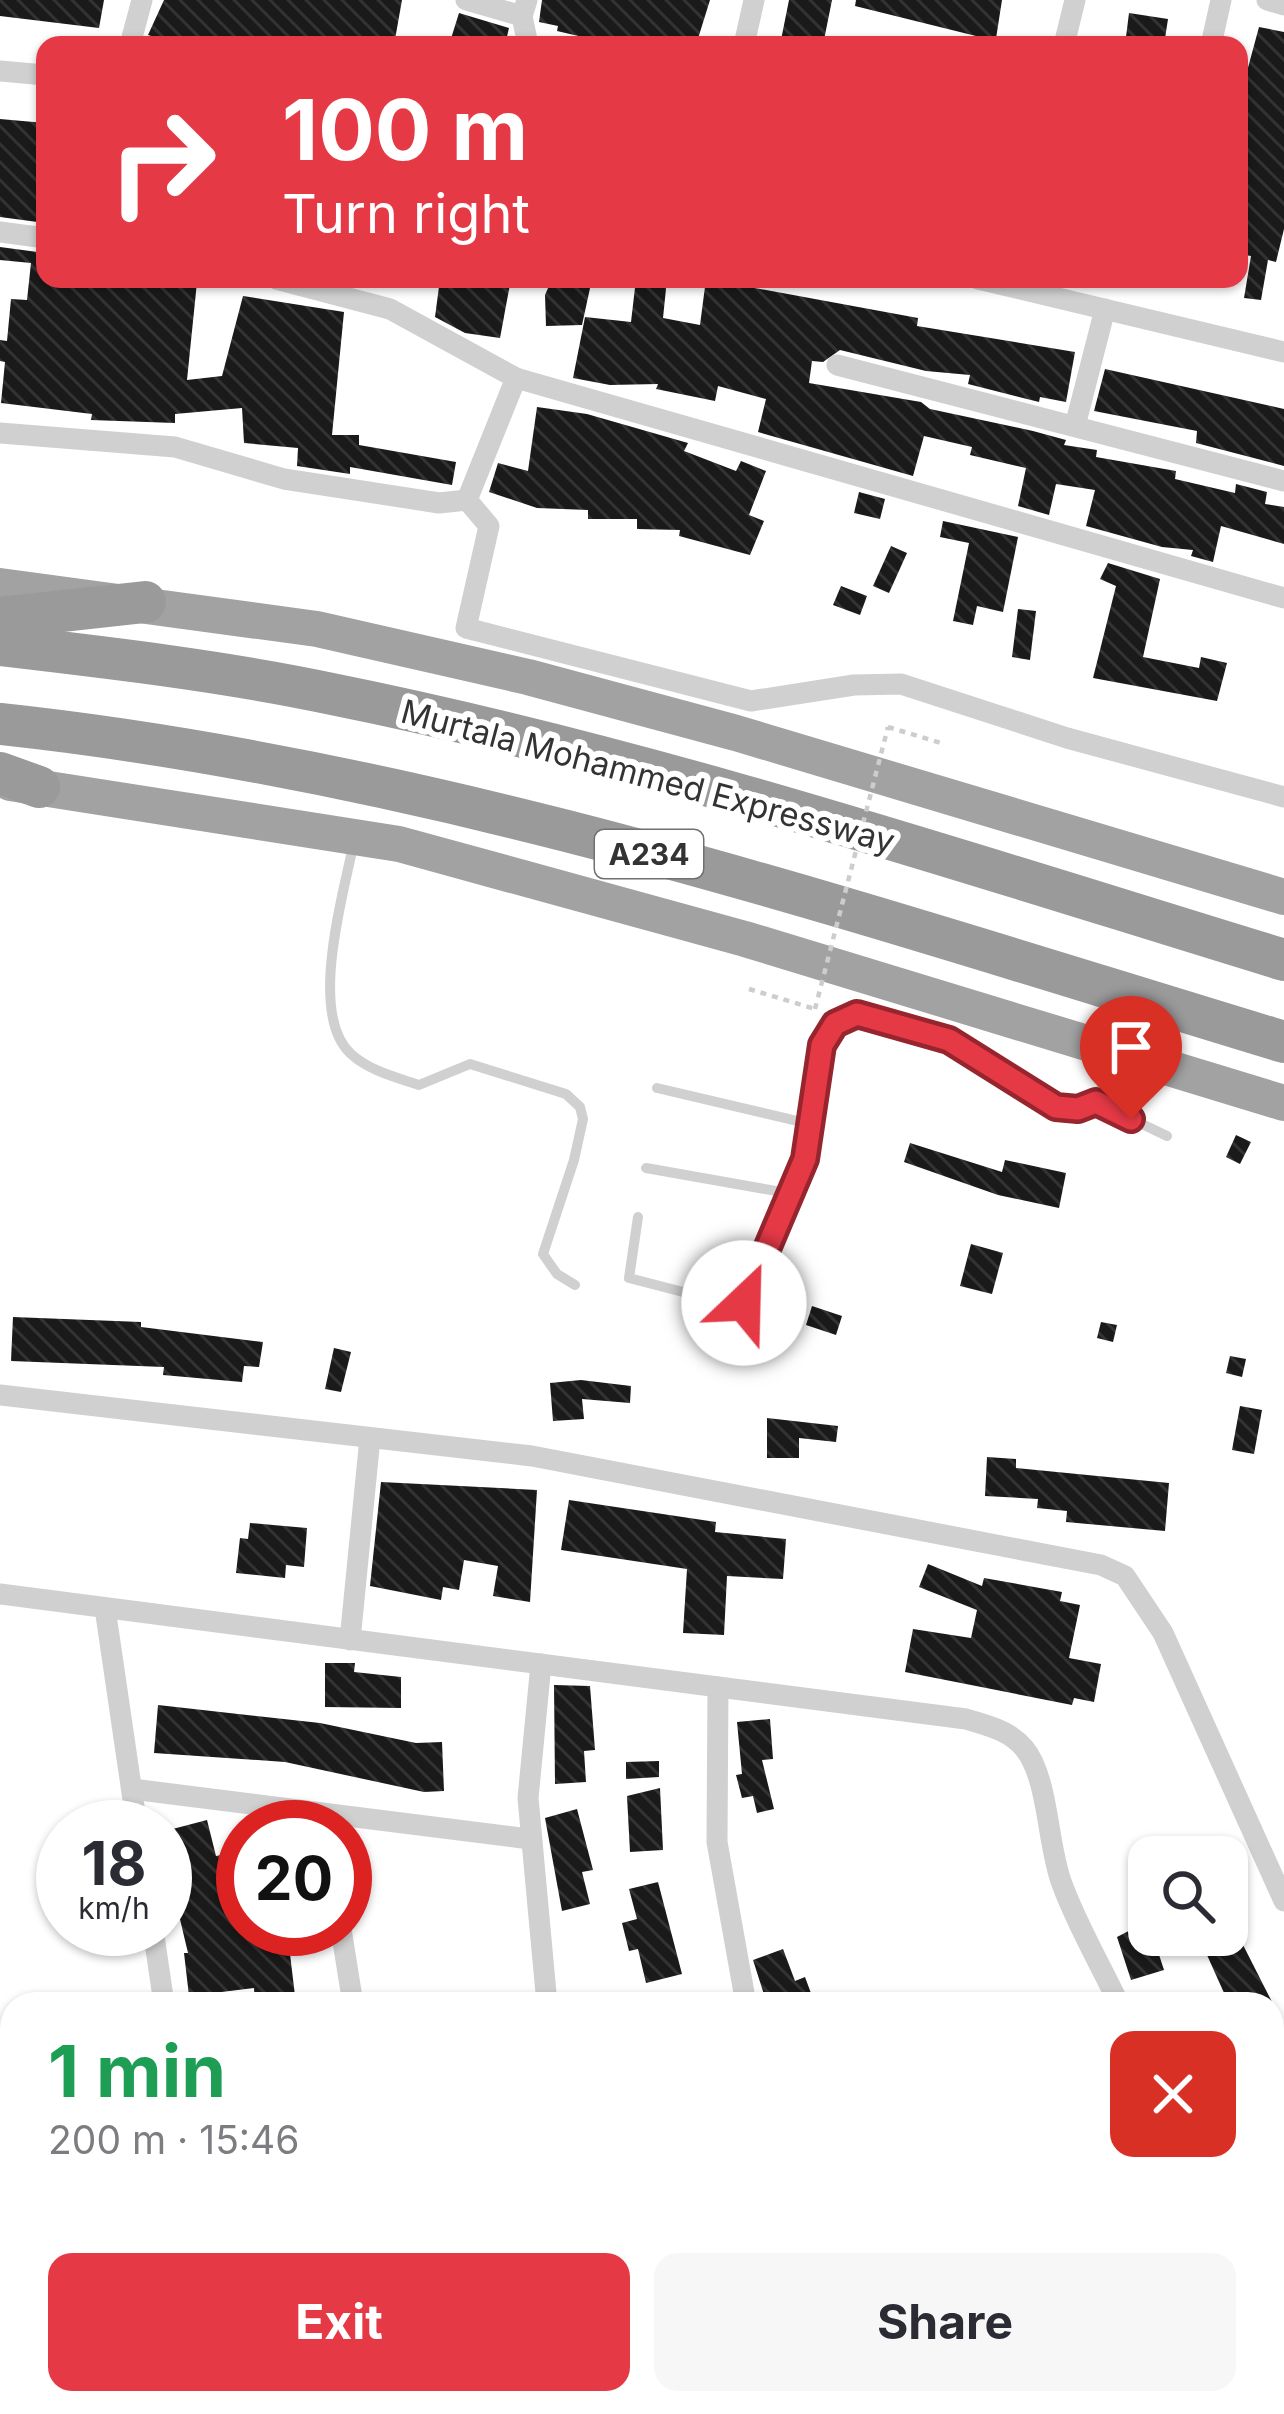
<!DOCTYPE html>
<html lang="en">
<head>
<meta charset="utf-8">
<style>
  body { margin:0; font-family:Inter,sans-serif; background:#f7f7f7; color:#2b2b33; height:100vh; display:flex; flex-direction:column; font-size:45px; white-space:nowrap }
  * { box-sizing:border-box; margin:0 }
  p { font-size:39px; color:#7c7c81 }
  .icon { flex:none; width:66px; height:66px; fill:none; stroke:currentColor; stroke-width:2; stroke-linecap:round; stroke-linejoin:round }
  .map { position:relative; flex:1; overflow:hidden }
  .sheet { position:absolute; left:0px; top:1992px; width:1284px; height:423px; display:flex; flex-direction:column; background:#fff; border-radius:36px 36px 0 0; box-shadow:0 3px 9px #0004 }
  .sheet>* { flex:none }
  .top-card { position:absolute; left:36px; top:36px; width:1212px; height:252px; border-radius:24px; box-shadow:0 3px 9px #0004; background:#e63946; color:#fff; overflow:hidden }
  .controls { position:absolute; left:1128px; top:1836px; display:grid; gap:24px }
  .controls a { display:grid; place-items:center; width:120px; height:120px; border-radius:24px; background:#fff; box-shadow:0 3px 9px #0004; font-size:60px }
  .speed { position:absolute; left:36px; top:1800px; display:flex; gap:24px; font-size:60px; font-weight:700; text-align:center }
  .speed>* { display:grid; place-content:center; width:156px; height:156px; border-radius:50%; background:#fff; box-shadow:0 3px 9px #0004; line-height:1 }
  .speed small { font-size:30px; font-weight:400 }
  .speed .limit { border:18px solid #d22; background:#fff; color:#111 }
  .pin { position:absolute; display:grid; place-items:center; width:102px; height:102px; color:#fff; margin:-123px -51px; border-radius:50% 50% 50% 0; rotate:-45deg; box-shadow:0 0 12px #0007 }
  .pin .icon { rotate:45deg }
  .me { position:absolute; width:132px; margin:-66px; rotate:24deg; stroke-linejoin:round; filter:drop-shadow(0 0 9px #0008) }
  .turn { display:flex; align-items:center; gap:42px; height:252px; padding:0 48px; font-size:54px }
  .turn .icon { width:156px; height:156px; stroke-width:2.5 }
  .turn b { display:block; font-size:84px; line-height:102px }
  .round { display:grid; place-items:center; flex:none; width:126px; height:126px; border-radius:24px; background:#f7f7f7 }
  .summary { display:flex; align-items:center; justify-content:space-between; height:204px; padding:0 48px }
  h1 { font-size:72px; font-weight:700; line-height:90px; color:#1e9e55 }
  .button { display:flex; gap:24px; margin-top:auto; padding:24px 48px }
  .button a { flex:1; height:138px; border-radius:24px; background:#e63946; color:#fff; font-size:48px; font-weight:700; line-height:138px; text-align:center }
  .button a+a { background:#f7f7f7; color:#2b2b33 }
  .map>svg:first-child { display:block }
  .building { fill:url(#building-back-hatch) }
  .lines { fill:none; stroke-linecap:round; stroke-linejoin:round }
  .path { stroke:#cdcdcd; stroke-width:4.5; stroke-dasharray:6 6; stroke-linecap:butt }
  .service { stroke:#d0d0d0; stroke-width:10 }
  .minor { stroke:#d0d0d0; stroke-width:21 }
  .trunk { stroke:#a2a2a2; stroke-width:36 }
  .motorway { stroke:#9a9a9a; stroke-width:42 }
  .path-bridge { stroke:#cdcdcd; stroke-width:4.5; stroke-dasharray:6 6; stroke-linecap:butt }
  .route-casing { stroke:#96252e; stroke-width:30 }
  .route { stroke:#e63946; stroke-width:21 }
  .labels { text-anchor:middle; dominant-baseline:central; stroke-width:12; stroke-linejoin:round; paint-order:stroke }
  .shield { fill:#fff; stroke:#707070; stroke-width:3 }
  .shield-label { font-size:30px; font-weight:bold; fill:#333 }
  .street-label { font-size:33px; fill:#333; stroke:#fff }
</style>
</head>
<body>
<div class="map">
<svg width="1284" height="2414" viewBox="0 0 1284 2414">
  <defs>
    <pattern id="building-back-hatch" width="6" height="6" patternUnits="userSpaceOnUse" patternTransform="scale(3)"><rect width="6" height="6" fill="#1a1a1a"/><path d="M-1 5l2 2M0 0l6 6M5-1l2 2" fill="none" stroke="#333"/></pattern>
  </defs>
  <rect width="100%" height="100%" fill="#fff"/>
  <!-- building -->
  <g class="building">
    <path d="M0,0H104L99,28L0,16Z"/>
    <path d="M164,0H402L394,45H181L148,35Z"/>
    <path d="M542,0H710L696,45H617L557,31L558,26L539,22Z"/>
    <path d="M789,0H832L823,45H780Z"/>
    <path d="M856,0H1002L995,45H978L980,37L855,6Z"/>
    <path d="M459,13L509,28L505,45H449Z"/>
    <path d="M1129,13L1168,19L1164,45H1125Z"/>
    <path d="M1259,27L1284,32V229L1276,262L1268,260L1261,300L1244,298L1251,256L1239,254V101Z"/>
    <path d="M0,119L45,123V223L0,217Z"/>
    <path d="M0,247L45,253V279L197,282L187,380L222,376L243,296L344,312L332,435H359V445L456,462L452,485L350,467V474L297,466L298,448L244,443L242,408L175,414V423L91,420L92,414L1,403L5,362L0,361V340L7,341L11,299L27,300L31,263L0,260Z"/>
    <path d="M440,279H511L500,338L465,333L435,317Z"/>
    <path d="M552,279H592L582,325L546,326L545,295Z"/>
    <path d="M636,279H667L663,318L700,325L706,279H745L744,286L918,318L917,326L1075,352L1066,402L1040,397L1039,402L968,384L970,375L926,371L840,350L823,362L812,361L809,383L921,402L930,409L1033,431L1066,440L1064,445L1097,450L1096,457L1176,471L1175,479L1235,493L1236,484L1267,492L1265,504L1284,507V544L1221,526L1213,562L1191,556L1193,550L1162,547L1086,526L1095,490L1056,484L1049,515L1018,506L1026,468L970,455L972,447L924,436L913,476L758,432L766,399L718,386L715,401L656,389L658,384L610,385L573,378L585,317L631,322Z"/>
    <path d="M1105,369L1284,409V466L1196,443L1197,431L1094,411Z"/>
    <path d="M537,407L587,414L688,443L684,451L736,471L741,461L766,471L749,515L764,521L750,555L679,536L680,530L637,529V519H588V510L537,508L489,492L498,463L528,471Z"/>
    <path d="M859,492L885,499L880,519L854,513Z"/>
    <path d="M943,521L1018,537L1003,612L977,606L973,625L953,621L969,543L940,537Z"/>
    <path d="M891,546L907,553L889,593L873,586Z"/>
    <path d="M1108,563L1160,579L1143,657L1199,668L1201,657L1227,663L1217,701L1093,678L1116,586L1100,579Z"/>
    <path d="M841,586L867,596L860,615L833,605Z"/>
    <path d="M1018,609L1036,611L1030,660L1012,657Z"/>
    <path d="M1236,1135L1251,1142L1240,1164L1226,1157Z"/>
    <path d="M910,1143L1002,1172L1005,1160L1066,1173L1059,1208L998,1195L904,1162Z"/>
    <path d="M971,1244L1003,1253L992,1294L960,1286Z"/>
    <path d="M812,1306L842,1316L836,1335L806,1325Z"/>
    <path d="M13,1317L141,1322V1327L263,1342L259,1367L244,1366L242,1382L163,1375L164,1367L11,1361Z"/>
    <path d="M1101,1322L1117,1325L1113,1342L1097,1338Z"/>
    <path d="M334,1348L351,1352L341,1392L325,1389Z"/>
    <path d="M1230,1356L1246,1359L1242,1377L1226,1373Z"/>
    <path d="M581,1380L631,1386L630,1403L582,1399L584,1419L553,1421L550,1383Z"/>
    <path d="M1240,1406L1262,1410L1254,1454L1232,1450Z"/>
    <path d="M767,1418L838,1426L836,1442L799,1438V1458H767Z"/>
    <path d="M987,1457L1016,1459V1468L1169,1483L1165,1531L1066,1522L1067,1511L1037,1508L1038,1499L985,1496Z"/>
    <path d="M381,1482L537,1490L530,1602L493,1596L498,1566L464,1560L459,1590L443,1587L441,1600L370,1586Z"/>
    <path d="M569,1500L716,1522L715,1532L786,1539L783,1579L727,1576L724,1635L683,1633L687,1569L561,1550Z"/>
    <path d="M250,1523L307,1528L304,1567L286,1565L285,1578L236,1573L240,1538L248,1539Z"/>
    <path d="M928,1564L982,1586L984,1578L1062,1592L1060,1601L1080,1605L1069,1658L1101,1664L1094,1702L1074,1698L1072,1705L905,1672L913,1629L971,1638L977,1610L919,1587Z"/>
    <path d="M325,1663H355L354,1672L401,1677V1708L325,1707Z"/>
    <path d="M554,1685L590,1686L595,1750L584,1751L586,1782L555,1784Z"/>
    <path d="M158,1705L320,1723L416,1743L442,1742L444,1791L424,1792L285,1762L154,1753Z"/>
    <path d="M770,1719L773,1759L762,1760L774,1809L757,1813L753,1796L742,1798L736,1775L742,1774L737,1722Z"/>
    <path d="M659,1761V1777L626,1779V1762Z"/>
    <path d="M660,1788L663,1850L630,1852L627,1796Z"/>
    <path d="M577,1809L593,1870L582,1872L590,1904L562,1911L545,1818Z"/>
    <path d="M207,1820L216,1856L243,1851V1929H287L296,2004H255L254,1988L189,1996L184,1953H188L174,1894L180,1892L165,1831Z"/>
    <path d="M658,1882L682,1974L646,1983L638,1949L629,1951L622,1923L637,1919L629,1889Z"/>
    <path d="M1148,1921L1164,1970L1131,1980L1117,1937Z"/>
    <path d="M1198,1935H1238L1273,2004H1229Z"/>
    <path d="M783,1949L795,1981L805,1977L815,2004H767L753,1960Z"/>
  </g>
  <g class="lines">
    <!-- path -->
    <g class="path">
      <path d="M888,727L944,744"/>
      <path d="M749,989L815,1009"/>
    </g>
    <!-- service -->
    <g class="service">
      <path d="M353,846C343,896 308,1015 351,1054C370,1071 395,1077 419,1085L470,1064L566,1094L580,1107L583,1119L574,1160L543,1254L557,1274L575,1285"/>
      <path d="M657,1088L810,1124"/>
      <path d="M1096,1102L1167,1136"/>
      <path d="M646,1168L793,1194"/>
      <path d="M638,1217L629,1278L741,1307L805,1159L822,1044L835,1024L857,1014L949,1040L1056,1107L1078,1109L1096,1102L1112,1060"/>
    </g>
    <!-- minor -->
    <g class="minor">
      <path d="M466,0L522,16"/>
      <path d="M527,0L522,16L528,45"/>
      <path d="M1267,0L1284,5"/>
      <path d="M130,45L142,0"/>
      <path d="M744,45L754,0"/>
      <path d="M1064,45L1075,0"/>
      <path d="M1211,45L1221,0"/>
      <path d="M0,71L45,75"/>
      <path d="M0,232L45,238"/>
      <path d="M276,279L390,309L516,378L1284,598"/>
      <path d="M978,279L1284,352"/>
      <path d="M837,365L1284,481"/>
      <path d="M1075,426L1105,309"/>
      <path d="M0,433L175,447L284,479L439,503L467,500"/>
      <path d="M467,500L489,526L466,628L751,701L854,685L901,684L1067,738L1284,797"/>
      <path d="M467,500L516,378"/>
      <path d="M0,1395L532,1456L1101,1565L1125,1576L1163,1633L1284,1901"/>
      <path d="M0,1594L966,1719C988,1726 1009,1730 1024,1748C1049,1778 1047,1845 1062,1884C1077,1925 1100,1964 1119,2004"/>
      <path d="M105,1608L137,1827"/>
      <path d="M350,1640L370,1438"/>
      <path d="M541,1664L528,1798L547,2004"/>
      <path d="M718,1687L717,1842L746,2004"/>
      <path d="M132,1789L530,1839"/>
      <path d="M153,1929L164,2004"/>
      <path d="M341,1929L353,2004"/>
      <path d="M0,2207L12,2288"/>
      <path d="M1272,2253L1284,2240"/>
      <path d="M29,2403L31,2414"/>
      <path d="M223,2403L225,2414"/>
      <path d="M413,2403L415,2414"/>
      <path d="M941,2403L950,2414"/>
      <path d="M548,2414L561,2403"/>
      <path d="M850,2414L864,2403"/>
      <path d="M1116,2414L1127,2403"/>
    </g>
    <!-- trunk -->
    <g class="trunk">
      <path d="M0,586L317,629L528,677L736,733L1284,897"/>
      <path d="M10,783L399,844L745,939L1284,1103"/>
    </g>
    <!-- motorway -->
    <g class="motorway">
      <path d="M0,618L145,602"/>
      <path d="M0,645C111,658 223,671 332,694C655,759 970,864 1284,960"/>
      <path d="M0,724C440,771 862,914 1284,1042"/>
      <path d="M0,773L39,787"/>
    </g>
    <!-- path-bridge -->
    <path class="path-bridge" d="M815,1009L888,727"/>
  </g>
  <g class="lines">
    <defs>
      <path id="route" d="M744,1303L805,1159L822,1045L835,1024L857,1014L949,1040L1056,1107L1078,1109L1096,1102L1131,1119"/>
    </defs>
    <!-- route casing -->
    <use href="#route" class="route-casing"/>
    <!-- route -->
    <use href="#route" class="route"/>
  </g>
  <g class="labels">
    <!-- shield labels -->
    <rect class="shield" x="595" y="830" width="108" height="48" rx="9"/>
    <g class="shield-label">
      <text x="649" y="854">A234</text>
    </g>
    <!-- street labels -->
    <g class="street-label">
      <text transform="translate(648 776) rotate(15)">Murtala Mohammed Expressway</text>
    </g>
  </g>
</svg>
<div class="controls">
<a><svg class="icon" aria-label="search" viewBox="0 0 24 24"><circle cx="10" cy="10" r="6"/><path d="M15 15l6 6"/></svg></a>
</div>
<div class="speed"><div>18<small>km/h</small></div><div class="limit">20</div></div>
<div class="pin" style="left:1131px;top:1119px;background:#d93025"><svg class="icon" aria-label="arrive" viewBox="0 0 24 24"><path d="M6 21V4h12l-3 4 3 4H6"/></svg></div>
<svg class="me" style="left:744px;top:1303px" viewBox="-20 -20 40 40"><circle r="19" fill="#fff"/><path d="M0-13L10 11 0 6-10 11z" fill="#e63946"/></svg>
<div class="top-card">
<div class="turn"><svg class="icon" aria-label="right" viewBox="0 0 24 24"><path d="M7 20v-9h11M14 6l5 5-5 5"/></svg><div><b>100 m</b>Turn right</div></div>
</div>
<section class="sheet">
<div class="summary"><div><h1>1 min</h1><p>200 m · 15:46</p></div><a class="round" style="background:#d93025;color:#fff"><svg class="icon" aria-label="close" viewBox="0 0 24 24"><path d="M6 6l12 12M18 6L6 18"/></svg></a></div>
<div class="button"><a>Exit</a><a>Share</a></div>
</section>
</div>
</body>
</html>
